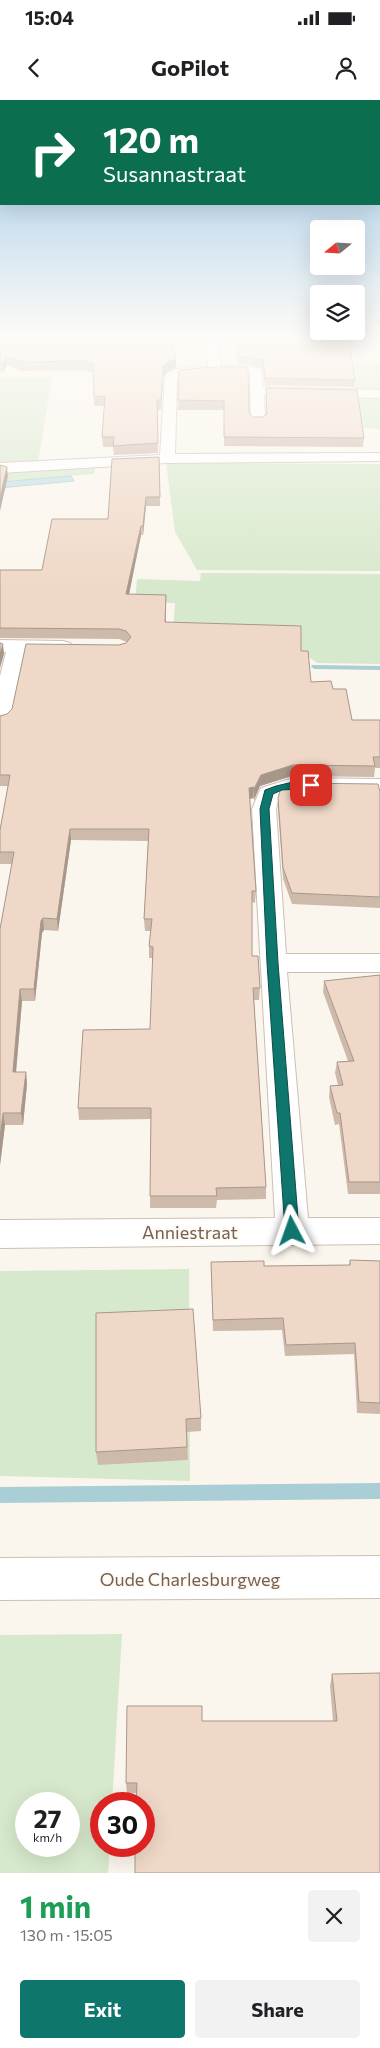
<!DOCTYPE html>
<html lang="en">
<head>
<meta charset="utf-8">
<style>
  body { margin:0; font-family:Commissioner,sans-serif; background:#f2f2f2; color:#202124; height:100vh; display:flex; flex-direction:column; font-size:19px; white-space:nowrap }
  * { box-sizing:border-box; margin:0 }
  p { font-size:16px; color:#757577 }
  .icon { flex:none; width:28px; height:28px; fill:none; stroke:currentColor; stroke-width:2; stroke-linecap:round; stroke-linejoin:round }
  .map { position:relative; height:1773px; overflow:hidden }
  .panel { display:flex; flex-direction:column; background:#fff; flex:1 }
  .panel>* { flex:none }
  .banner { position:absolute; left:0px; top:0px; width:380px; height:105px; box-shadow:0 5px 20px #0002; background:#0b6e4f; color:#fff; overflow:hidden }
  .needle { width:32px; rotate:252deg }
  .tools { position:absolute; left:310px; top:120px; display:grid; gap:10px }
  .tools a { display:grid; place-items:center; width:55px; height:55px; border-radius:5px; background:#fff; box-shadow:0 5px 20px #0002; font-size:25px }
  .speed { position:absolute; left:15px; top:1692px; display:flex; gap:10px; font-size:25px; font-weight:700; text-align:center }
  .speed>* { display:grid; place-content:center; width:65px; height:65px; border-radius:50%; background:#fff; box-shadow:0 5px 20px #0002; line-height:1 }
  .speed small { font-size:12px; font-weight:400 }
  .speed .limit { border:8px solid #d22; background:#fff; color:#111 }
  .pin { position:absolute; display:grid; place-items:center; width:42px; height:42px; color:#fff; margin:-21px; border-radius:10px; box-shadow:0 2px 8px #0006 }
  .me { position:absolute; width:55px; margin:-28px; rotate:356deg; stroke-linejoin:round; filter:drop-shadow(0 0 4px #0008) }
  .turn { display:flex; align-items:center; gap:18px; height:105px; padding:0 20px; font-size:22px }
  .turn .icon { width:65px; height:65px; stroke-width:2.5 }
  .turn b { display:block; font-size:35px; line-height:42px }
  .round { display:grid; place-items:center; flex:none; width:52px; height:52px; border-radius:5px; background:#f2f2f2 }
  .overview { display:flex; align-items:center; justify-content:space-between; height:85px; padding:0 20px }
  h1 { font-size:30px; font-weight:700; line-height:38px; color:#1e9e55 }
  .action { display:flex; gap:10px; margin-top:auto; padding:10px 20px }
  .action a { flex:1; height:58px; border-radius:5px; background:#0f766e; color:#fff; font-size:20px; font-weight:700; line-height:58px; text-align:center }
  .action a+a { background:#f2f2f2; color:#202124 }
  .status { display:flex; justify-content:space-between; align-items:center; height:35px; padding:0 25px; background:#fff; direction:ltr }
  .status svg { height:14px; fill:currentColor }
  header { display:flex; justify-content:space-between; align-items:center; height:65px; padding:0 20px; background:#fff; font-size:22px; font-weight:700 }
  .map>svg:first-child { display:block }
  .green { fill:#d7e9cc; fill-rule:evenodd }
  .water { fill:#c3dfe4; stroke:#aaced5 }
  .lines { fill:none; stroke-linecap:round; stroke-linejoin:round }
  .stream { fill:#aaced5; fill-rule:evenodd }
  .minor-casing { stroke:#cdbfb3; stroke-width:2 }
  .minor { fill:#fff; fill-rule:evenodd }
  .wall { fill:#cebaab }
  .shaded-wall { fill:#a7978b }
  .building { fill:#efd8c7; stroke:#a7978b }
  .route { fill:#0f766e; stroke:#0a4d48 }
  .labels { text-anchor:middle; dominant-baseline:central; stroke-width:4; stroke-linejoin:round; paint-order:stroke }
  .near-street-label { font-size:18px; fill:#765f51; stroke:#fefaf4 }
</style>
</head>
<body>
<div class="status"><b>15:04</b><svg viewBox="0 0 49 12"><path d="M0 12V9h3v3zM5 12V6h3v6zM10 12V3h3v9zM15 12V0h3v12zM26 1h20v11H26zM47 4h2v5h-2z"/></svg></div>
<header><svg class="icon" aria-label="back" viewBox="0 0 24 24"><path d="M15 5l-7 7 7 7"/></svg>GoPilot<svg class="icon" aria-label="person" viewBox="0 0 24 24"><circle cx="12" cy="8" r="4"/><path d="M4 21q1-7 8-7t8 7"/></svg></header>
<div class="map">
<svg width="380" height="1773" viewBox="0 0 380 1773">
  <rect width="100%" height="100%" fill="#fbf6ed"/>
  <!-- green -->
  <g class="green">
    <path d="M348,265H380V291H353Z"/>
    <path d="M0,277H52L38,363L0,365Z"/>
    <path d="M357,294L380,295V329L364,328Z"/>
    <path d="M166,363L380,364V471L197,470L175,432Z"/>
    <path d="M96,366L94,374L0,382V372Z"/>
    <path d="M201,473L380,474V564L317,563L276,533L173,532L175,503L135,502L137,479L200,481Z"/>
    <path d="M189,1169L190,1381L0,1376V1171Z"/>
    <path d="M122,1534L112,1704H101V1746H110L108,1773H0V1535ZM26,1704H69V1746H26Z"/>
  </g>
  <!-- water -->
  <path class="water" d="M71,376L74,381L0,388V382Z"/>
  <g class="lines">
    <!-- stream -->
    <g class="stream">
      <path d="M312,565L380,566V570L315,569L311,567Z"/>
      <path d="M380,1383V1399L0,1403V1387Z"/>
    </g>
    <defs>
      <g id="minor">
        <path d="M130,236H217L221,266H249L261,269L263,287L380,290V298L264,295L265,322L263,325H253L251,322L250,274H215L180,277L177,278L175,354L380,353V361L167,363L0,373V363L160,355L165,276C174,265 195,268 208,267L205,240L135,242L131,241L129,238Z"/>
        <path d="M0,540L63,541L70,543L73,547L70,551L63,553L25,552L11,619L7,623L0,625V576L6,552H0Z"/>
        <path d="M293,678L380,679V693L293,692L279,697L276,709L286,854H380V872H287L308,1118H380V1144L0,1148V1120L275,1118L252,709L261,688Z"/>
        <path d="M380,1456V1498L0,1500V1458Z"/>
      </g>
    </defs>
    <!-- minor casing -->
    <use href="#minor" class="minor-casing"/>
    <!-- minor -->
    <use href="#minor" class="minor"/>
  </g>
  <!-- wall -->
  <g class="wall">
    <path d="M0,236L176,259V268L168,271L163,276L161,310H157L158,353L114,355L113,347H103L102,337L105,306H94L93,272H87V270L21,271L7,265L3,272H0Z"/>
    <path d="M239,236L355,280L354,287L265,285L262,268L249,264H237Z"/>
    <path d="M179,270L249,313L253,317H263L266,314V288L364,338L363,347L224,346V310H178Z"/>
    <path d="M159,357L160,406H146L143,435H141L129,494L166,495V522L301,551L311,582L333,589L352,620H380V668H375L374,677L292,676L260,686L254,700L253,698L250,699L256,791L255,803L252,802V856L260,888L259,900H254L266,1087V1099L217,1100L216,1108H150L151,1019L79,1020L78,1008L150,929L153,858H149V846L151,831H145L144,819L148,741L71,740L58,831L44,830L42,833L35,901H22L16,972H26L27,984L23,1025H5L0,1065V829L12,764H0V730L8,686H0V616L7,614L119,545L126,543L127,542L119,539L0,538V470H42L108,419Z"/>
    <path d="M380,692V808L292,804L283,779L278,709V698Z"/>
    <path d="M380,875V1094H348L339,1024L335,1025L329,997L330,986L338,985L335,973L337,962L348,961L323,892L324,881Z"/>
    <path d="M350,1160L380,1161V1314L357,1313L354,1254L285,1256L282,1230L213,1231L211,1162L264,1166L349,1165Z"/>
    <path d="M96,1213L201,1318V1331L187,1332L188,1360L98,1365L96,1352Z"/>
    <path d="M332,1574L380,1773L137,1693L127,1694L126,1683L202,1621H333L330,1586Z"/>
  </g>
  <!-- shaded-wall -->
  <g class="shaded-wall">
    <path d="M6,256L7,265L3,272V263Z"/>
    <path d="M176,259V268L168,271L163,276L161,310L163,267L168,262Z"/>
    <path d="M7,367L8,376L0,411V398Z"/>
    <path d="M146,397V406L143,435V426Z"/>
    <path d="M141,426V435L127,504L126,494Z"/>
    <path d="M3,544L4,554L0,568V554Z"/>
    <path d="M293,665L292,676L260,686L254,700V689L261,675Z"/>
    <path d="M254,687L253,698L249,699V688Z"/>
    <path d="M70,729L71,740L58,831L57,819Z"/>
    <path d="M43,818L44,830L42,833L35,901L34,889L41,821Z"/>
    <path d="M20,889L22,901L15,984L13,972Z"/>
    <path d="M26,972L27,984L23,1025L21,1013Z"/>
    <path d="M3,1013L5,1025L0,1065V1039Z"/>
  </g>
  <!-- building -->
  <g class="building">
    <path d="M0,236H171L176,259L168,262L163,267L161,300H157L158,343L113,346L114,337H102L105,296L94,297L93,263H87V261L21,262L6,256L3,263H0Z"/>
    <path d="M239,236H344L349,243L355,280L265,278L263,260L250,257H237Z"/>
    <path d="M215,267H248L249,313L253,317H263L267,314L266,288L357,290L364,338L224,337V301L178,300L179,270Z"/>
    <path d="M159,357L160,397H146L143,426H141L126,494L166,495L165,522L301,526V551H308L311,582L331,581L333,589H346L352,620H380V657H373L375,666L293,665L261,675L254,689V687L249,688L256,791H252V856H258L260,888H253L266,1087L216,1088L217,1096H150L151,1008H78L83,930L150,929L153,847L149,846L152,819H144L149,729H70L57,819L43,818L41,821L34,889H20L13,972H26L21,1013H3L0,1039V829L14,752H0V730L10,675H0V616L7,614L12,609L26,544L119,545L126,543L131,537L126,531L119,529L0,528V470H42L52,419H108L112,359Z"/>
    <path d="M0,365L7,367L0,398Z"/>
    <path d="M0,543L3,544L0,554Z"/>
    <path d="M294,683L378,684L380,692V797L292,793L283,768L278,698L281,688Z"/>
    <path d="M380,875V1082H349L340,1013H337L330,986L343,985L337,962L354,961L324,881Z"/>
    <path d="M350,1160L380,1161V1303L359,1302L355,1243L286,1245L283,1218L213,1220L211,1162L264,1161V1166L350,1165Z"/>
    <path d="M193,1209L201,1318L186,1319L187,1347L96,1352V1213Z"/>
    <path d="M380,1573V1773H135V1746H144V1704H136L137,1683H126L127,1606H202V1621H337L332,1574Z"/>
  </g>
  <!-- sky -->
  <linearGradient id="sky" x2="0" y2="1"><stop stop-color="#99c5e6"/><stop offset="0.49" stop-color="#fdfbf7"/><stop offset="1" stop-color="#fdfbf7" stop-opacity="0"/></linearGradient>
  <rect width="380" height="484" fill="url(#sky)"/>
  <!-- route -->
  <path class="route" d="M293,682H311L315,685L311,688L282,690L273,694L269,709L278,863L299,1131L297,1135L292,1137L287,1135L285,1131L267,863L260,709L265,690L276,686Z"/>
  <g class="labels">
    <!-- near-street labels -->
    <g class="near-street-label">
      <text x="190" y="1132">Anniestraat</text>
      <text x="190" y="1479">Oude Charlesburgweg</text>
    </g>
  </g>
</svg>
<div class="tools">
<a><svg class="needle" viewBox="-14 -14 28 28"><path d="M0-13l5 13h-10z" fill="#e53935"/><path d="M0 13l5-13h-10z" fill="#757577"/></svg></a>
<a><svg class="icon" aria-label="layers" viewBox="0 0 24 24"><path d="M12 4l9 5-9 5-9-5zM3 14l9 5 9-5"/></svg></a>
</div>
<div class="speed"><div>27<small>km/h</small></div><div class="limit">30</div></div>
<div class="pin" style="left:311px;top:685px;background:#d93025"><svg class="icon" aria-label="arrive" viewBox="0 0 24 24"><path d="M6 21V4h12l-3 4 3 4H6"/></svg></div>
<svg class="me" style="left:292px;top:1131px" viewBox="-20 -20 40 40"><path d="M0-17L14 15 0 8-14 15z" fill="#0f766e" stroke="#fff" stroke-width="4"/></svg>
<div class="banner">
<div class="turn"><svg class="icon" aria-label="right" viewBox="0 0 24 24"><path d="M7 20v-9h11M14 6l5 5-5 5"/></svg><div><b>120 m</b>Susannastraat</div></div>
</div>
</div>
<section class="panel">
<div class="overview"><div><h1>1 min</h1><p>130 m · 15:05</p></div><a class="round"><svg class="icon" aria-label="close" viewBox="0 0 24 24"><path d="M6 6l12 12M18 6L6 18"/></svg></a></div>
<div class="action"><a>Exit</a><a>Share</a></div>
</section>
</body>
</html>
